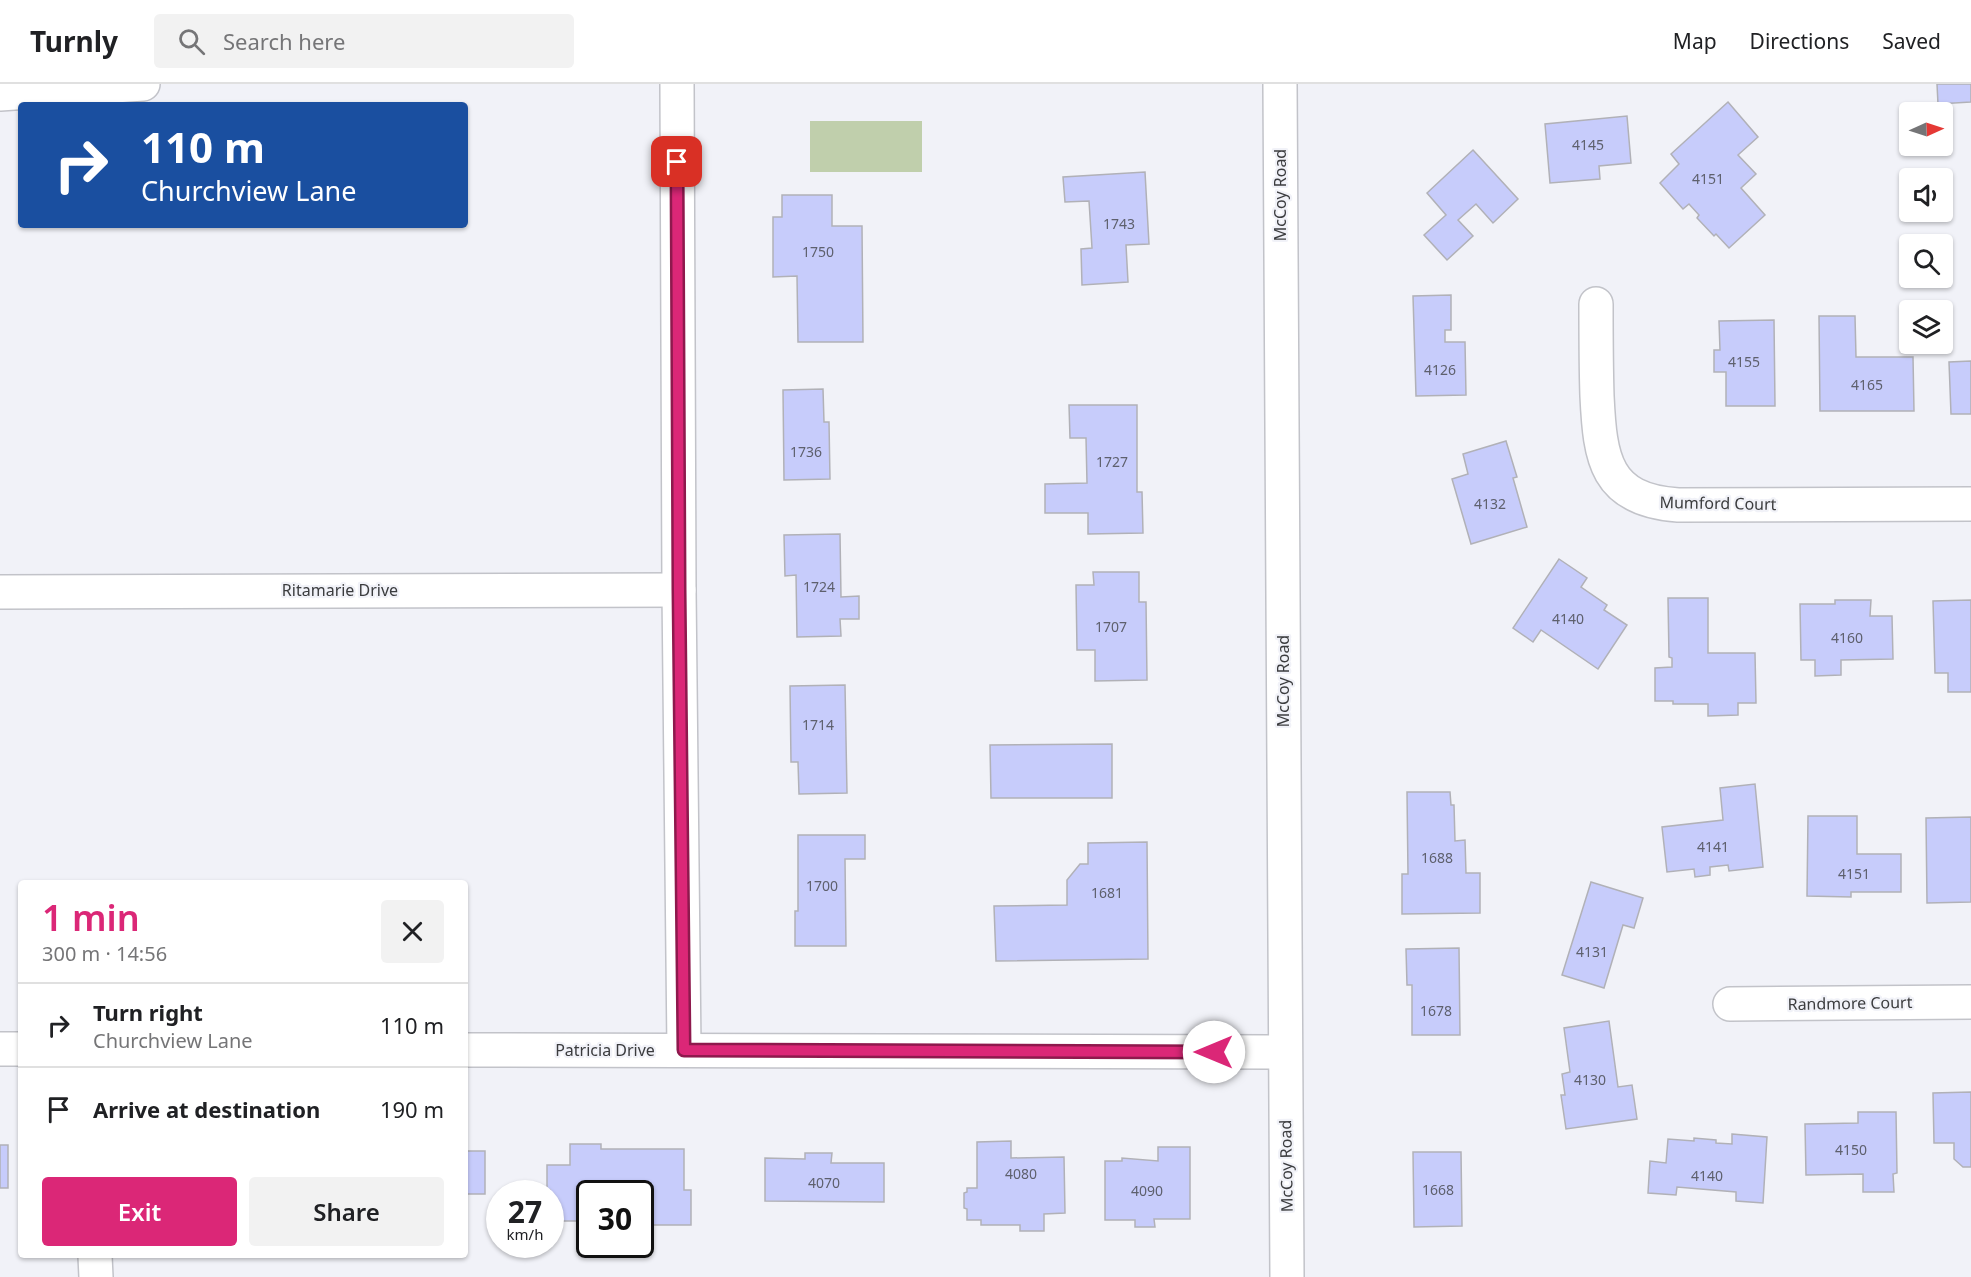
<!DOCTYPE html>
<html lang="en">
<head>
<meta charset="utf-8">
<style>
  body { margin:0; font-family:"Noto Sans",sans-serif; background:#f2f2f2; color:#202124; height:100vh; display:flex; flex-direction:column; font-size:22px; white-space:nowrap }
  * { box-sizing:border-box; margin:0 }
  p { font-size:20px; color:#757577 }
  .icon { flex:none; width:33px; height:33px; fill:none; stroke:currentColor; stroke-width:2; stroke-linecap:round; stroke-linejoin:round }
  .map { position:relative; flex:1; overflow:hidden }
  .details { position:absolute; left:18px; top:796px; width:450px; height:378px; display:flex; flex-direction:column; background:#fff; border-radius:6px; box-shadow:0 2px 4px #0004 }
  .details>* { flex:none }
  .guide { position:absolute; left:18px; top:18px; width:450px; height:126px; border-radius:6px; box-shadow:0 2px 4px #0004; background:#1a4fa0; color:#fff; overflow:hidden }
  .needle { width:39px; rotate:87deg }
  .buttons { position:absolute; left:1899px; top:18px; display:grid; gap:12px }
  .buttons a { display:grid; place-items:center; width:54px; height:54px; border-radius:6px; background:#fff; box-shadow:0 2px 4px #0004; font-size:30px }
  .speed { position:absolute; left:486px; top:1096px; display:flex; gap:12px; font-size:30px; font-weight:700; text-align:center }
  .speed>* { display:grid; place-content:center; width:78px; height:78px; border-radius:50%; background:#fff; box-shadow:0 2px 4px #0004; line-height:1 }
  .speed small { font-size:15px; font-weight:400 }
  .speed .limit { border:3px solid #111; border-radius:9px; background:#fff; color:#111 }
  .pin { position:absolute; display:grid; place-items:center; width:51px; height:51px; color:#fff; margin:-26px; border-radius:12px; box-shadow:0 3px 9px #0006 }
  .me { position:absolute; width:66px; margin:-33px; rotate:270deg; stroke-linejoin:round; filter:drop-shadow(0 0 4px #0008) }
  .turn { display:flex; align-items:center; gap:21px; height:126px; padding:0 24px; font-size:27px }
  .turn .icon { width:78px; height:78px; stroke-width:2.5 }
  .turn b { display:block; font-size:42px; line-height:51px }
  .round { display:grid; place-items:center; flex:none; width:63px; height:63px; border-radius:6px; background:#f2f2f2 }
  .summary { display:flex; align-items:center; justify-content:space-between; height:102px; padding:0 24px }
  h1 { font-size:36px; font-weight:600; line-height:45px; color:#db2777 }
  .cta { display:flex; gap:12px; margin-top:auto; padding:12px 24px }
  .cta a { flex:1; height:69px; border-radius:6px; background:#db2777; color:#fff; font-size:24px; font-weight:600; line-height:69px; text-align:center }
  .cta a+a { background:#f2f2f2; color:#202124 }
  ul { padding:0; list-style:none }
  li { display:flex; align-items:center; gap:18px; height:84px; padding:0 24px; border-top:2px solid #e0e0e0 }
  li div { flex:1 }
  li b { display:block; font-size:22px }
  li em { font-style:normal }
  header { display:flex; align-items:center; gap:36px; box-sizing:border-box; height:84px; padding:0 30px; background:#fff; border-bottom:2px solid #e0e0e0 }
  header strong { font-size:28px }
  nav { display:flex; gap:33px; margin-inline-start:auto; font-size:21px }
  .search { width:420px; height:54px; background:#f2f2f2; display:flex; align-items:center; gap:15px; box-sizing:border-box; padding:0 21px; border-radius:6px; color:#757577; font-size:22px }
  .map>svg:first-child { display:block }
  .green { fill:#c0cfac }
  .building { fill:#c7ccfb; stroke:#b1b1b7; stroke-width:1.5 }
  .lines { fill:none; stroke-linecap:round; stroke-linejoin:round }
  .minor-casing { stroke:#c2c3c9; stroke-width:36 }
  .secondary-casing { stroke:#c2c3c9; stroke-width:36 }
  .minor { stroke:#fff; stroke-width:33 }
  .secondary { stroke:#fff; stroke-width:33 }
  .route-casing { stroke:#8e194d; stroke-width:15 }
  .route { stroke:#db2777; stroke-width:10 }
  .labels { text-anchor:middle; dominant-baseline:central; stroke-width:4.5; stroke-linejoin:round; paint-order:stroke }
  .number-label { font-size:14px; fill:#5e606d }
  .street-label { font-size:16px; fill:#3b3c3e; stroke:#f1f2f8 }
</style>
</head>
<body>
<header>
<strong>Turnly</strong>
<div class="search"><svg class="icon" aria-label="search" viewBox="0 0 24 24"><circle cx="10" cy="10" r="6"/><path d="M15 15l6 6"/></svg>Search here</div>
<nav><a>Map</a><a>Directions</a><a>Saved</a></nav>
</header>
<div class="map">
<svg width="1971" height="1193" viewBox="0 0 1971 1193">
  <rect width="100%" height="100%" fill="#f1f2f8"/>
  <!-- green -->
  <rect class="green" x="810" y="37" width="112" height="51"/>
  <!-- building -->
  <g class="building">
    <path d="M1937,0H1971V18L1938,20Z"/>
    <path d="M1728,18L1758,53L1738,71L1756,90L1741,104L1765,131L1729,164L1716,150L1714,152L1697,134L1699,131L1689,120L1683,125L1660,99L1679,80L1671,70Z"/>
    <path d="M1627,32L1631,79L1599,82L1600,95L1550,99L1545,40Z"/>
    <path d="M1473,66L1518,115L1493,139L1476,120L1458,136L1473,152L1447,176L1424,151L1446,131L1427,109Z"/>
    <path d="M1145,88L1149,160L1126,161L1128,198L1082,201L1081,165L1092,164L1089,117L1065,118L1063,93Z"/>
    <path d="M782,111H832V142H862L863,258H798L797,192L773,193V133H782Z"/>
    <path d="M1451,211V246H1445V258H1465L1466,311L1416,312L1413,212Z"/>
    <path d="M1819,232H1855L1856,273H1913L1914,327H1820Z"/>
    <path d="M1774,236L1775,322H1726V288H1714V266H1720L1719,237Z"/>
    <path d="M1971,277V330H1951L1949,278Z"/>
    <path d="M823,305L824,338H829L830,395L784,396L783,306Z"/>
    <path d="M1069,321H1137V408H1142L1143,449L1088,450V429H1045V400L1087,399L1086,354H1070Z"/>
    <path d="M1506,357L1517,393L1513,394L1527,443L1471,460L1452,395L1468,390L1463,370Z"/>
    <path d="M840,450L841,513L859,512V535H840L841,552L797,553L796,491L785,492L784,451Z"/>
    <path d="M1559,475L1587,494L1581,503L1607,521L1604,526L1627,541L1598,585L1541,546L1533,558L1513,544Z"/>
    <path d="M1093,488H1139V518H1146L1147,596L1095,597V566H1077L1076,501H1094Z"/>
    <path d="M1668,514H1708V569H1755L1756,619H1738V631L1708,632V620H1673V617H1655V584L1672,583V574L1669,573Z"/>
    <path d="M1835,516H1871L1870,532H1892L1893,575L1841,576V591L1815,592V576H1801L1800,520H1835Z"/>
    <path d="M1971,516V608H1948V589H1935L1933,517Z"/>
    <path d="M845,601L847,709L799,710L798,678H791L790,602Z"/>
    <path d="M1112,660V714H991L990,661Z"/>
    <path d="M1755,700L1763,783L1729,787L1728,781L1710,783V791L1695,793L1694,785L1667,788L1662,743L1723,736L1720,704Z"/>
    <path d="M1407,708H1450L1451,721H1454L1455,757L1465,756L1466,789H1480V829L1402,830V790H1408Z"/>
    <path d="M1808,732H1857V770H1901V808H1851V813L1807,812Z"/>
    <path d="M1971,733V818L1927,819L1926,734Z"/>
    <path d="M798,751H865V775H845L846,862H795V827H798Z"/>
    <path d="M1147,758L1148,875L996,877L994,822L1067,821V796L1080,780H1088V759Z"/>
    <path d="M1591,798L1643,814L1634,844L1623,841L1604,904L1562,891Z"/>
    <path d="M1459,864L1460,951H1412V901H1407L1406,865Z"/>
    <path d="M1609,937L1618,1003L1632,1001L1637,1035L1566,1045L1561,1011H1565L1562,990L1570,988L1564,944Z"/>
    <path d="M1971,1008V1083H1963L1954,1075V1059H1934L1933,1009Z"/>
    <path d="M1858,1028H1896L1897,1089L1893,1090L1894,1108H1863V1090L1806,1091L1805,1040L1858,1039Z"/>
    <path d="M1732,1050L1767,1053L1763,1119L1736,1117V1108L1677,1103L1676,1111L1648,1109L1650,1077L1666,1079L1668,1055L1694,1057V1054L1716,1056V1059L1732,1060Z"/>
    <path d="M1011,1057V1074L1064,1073L1065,1129L1044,1130V1147H1020V1141H981V1136H967V1125L964,1124V1109L967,1108V1104H977V1058Z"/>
    <path d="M570,1060H601V1065H684V1106H691V1141H648V1124H640V1110H590V1137H550V1106H547V1081H570Z"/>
    <rect x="0" y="1061" width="8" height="43"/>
    <path d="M1158,1063H1190V1135H1154L1155,1143H1135V1136H1105V1077H1122V1074L1158,1077Z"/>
    <rect x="465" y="1067" width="20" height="43"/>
    <path d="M1413,1068H1461L1462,1142L1414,1143Z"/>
    <path d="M805,1069H832L831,1079H884V1118L765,1117V1074L805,1075Z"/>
  </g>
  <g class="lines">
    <defs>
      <g id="minor">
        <path d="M677,0L679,506L684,966"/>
        <path d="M1596,220C1596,251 1596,281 1597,312C1600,375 1605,416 1678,421L1971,420"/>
        <path d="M0,508L679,506"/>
        <path d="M1730,920L1971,918"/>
        <path d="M0,965H21"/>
        <path d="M465,966L1285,968"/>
        <path d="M95,1172L96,1193"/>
      </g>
      <g id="secondary">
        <path d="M1280,0L1287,1193"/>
        <path d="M0,10L143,0"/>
      </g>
    </defs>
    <!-- minor casing -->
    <use href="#minor" class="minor-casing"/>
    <!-- secondary casing -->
    <use href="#secondary" class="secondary-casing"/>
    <!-- minor -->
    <use href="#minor" class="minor"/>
    <!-- secondary -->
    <use href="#secondary" class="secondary"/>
  </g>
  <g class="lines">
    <defs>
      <path id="route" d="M677,78L679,506L684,966L1214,968"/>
    </defs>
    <!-- route casing -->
    <use href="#route" class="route-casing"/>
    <!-- route -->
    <use href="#route" class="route"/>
  </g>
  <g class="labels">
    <!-- number labels -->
    <g class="number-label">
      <text x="1588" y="60">4145</text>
      <text x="1708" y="94">4151</text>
      <text x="1119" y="139">1743</text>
      <text x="818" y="167">1750</text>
      <text x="1744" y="277">4155</text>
      <text x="1440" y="285">4126</text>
      <text x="1867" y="300">4165</text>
      <text x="806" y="367">1736</text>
      <text x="1112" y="377">1727</text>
      <text x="1490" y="419">4132</text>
      <text x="819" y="502">1724</text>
      <text x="1568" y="534">4140</text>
      <text x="1111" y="542">1707</text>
      <text x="1847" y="553">4160</text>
      <text x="818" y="640">1714</text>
      <text x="1713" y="762">4141</text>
      <text x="1437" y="773">1688</text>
      <text x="1854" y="789">4151</text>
      <text x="822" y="801">1700</text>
      <text x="1107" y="808">1681</text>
      <text x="1592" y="867">4131</text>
      <text x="1436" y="926">1678</text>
      <text x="1590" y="995">4130</text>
      <text x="1851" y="1065">4150</text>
      <text x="1021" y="1089">4080</text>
      <text x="1707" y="1091">4140</text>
      <text x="824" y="1098">4070</text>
      <text x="1438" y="1105">1668</text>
      <text x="1147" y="1106">4090</text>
    </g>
    <!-- street labels -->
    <g class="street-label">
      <text transform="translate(1280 111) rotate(-90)">McCoy Road</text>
      <text transform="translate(1718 419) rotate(1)">Mumford Court</text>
      <text x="340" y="506">Ritamarie Drive</text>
      <text transform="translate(1283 597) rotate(-90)">McCoy Road</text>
      <text transform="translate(1850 919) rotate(-1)">Randmore Court</text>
      <text x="605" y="966">Patricia Drive</text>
      <text transform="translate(1286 1082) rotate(-91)">McCoy Road</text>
    </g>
  </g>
</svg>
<div class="buttons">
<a><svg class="needle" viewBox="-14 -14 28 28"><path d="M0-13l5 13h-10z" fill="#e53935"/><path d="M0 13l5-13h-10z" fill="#757577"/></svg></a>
<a><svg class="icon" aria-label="sound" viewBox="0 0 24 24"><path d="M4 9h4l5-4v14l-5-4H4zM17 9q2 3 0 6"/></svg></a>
<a><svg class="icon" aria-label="search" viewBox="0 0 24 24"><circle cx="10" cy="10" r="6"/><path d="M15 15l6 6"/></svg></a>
<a><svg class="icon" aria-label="layers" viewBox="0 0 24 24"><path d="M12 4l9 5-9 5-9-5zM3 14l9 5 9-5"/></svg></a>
</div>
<div class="speed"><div>27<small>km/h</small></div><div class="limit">30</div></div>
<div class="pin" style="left:677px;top:78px;background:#d93025"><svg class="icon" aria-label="arrive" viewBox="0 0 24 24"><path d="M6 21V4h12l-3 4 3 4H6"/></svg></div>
<svg class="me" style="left:1214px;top:968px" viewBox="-20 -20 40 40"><circle r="19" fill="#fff"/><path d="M0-13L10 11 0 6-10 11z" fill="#db2777"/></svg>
<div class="guide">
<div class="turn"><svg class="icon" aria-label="right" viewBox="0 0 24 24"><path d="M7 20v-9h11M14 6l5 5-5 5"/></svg><div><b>110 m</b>Churchview Lane</div></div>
</div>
<section class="details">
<div class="summary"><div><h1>1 min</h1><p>300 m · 14:56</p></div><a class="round"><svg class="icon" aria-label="close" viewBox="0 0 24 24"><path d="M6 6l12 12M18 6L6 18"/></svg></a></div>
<ul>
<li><svg class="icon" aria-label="right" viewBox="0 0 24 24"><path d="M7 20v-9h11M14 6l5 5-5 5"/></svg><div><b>Turn right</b><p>Churchview Lane</p></div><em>110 m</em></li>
<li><svg class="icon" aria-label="arrive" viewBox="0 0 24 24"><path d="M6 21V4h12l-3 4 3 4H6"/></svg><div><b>Arrive at destination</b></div><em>190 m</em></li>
</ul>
<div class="cta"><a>Exit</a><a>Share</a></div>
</section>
</div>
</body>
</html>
